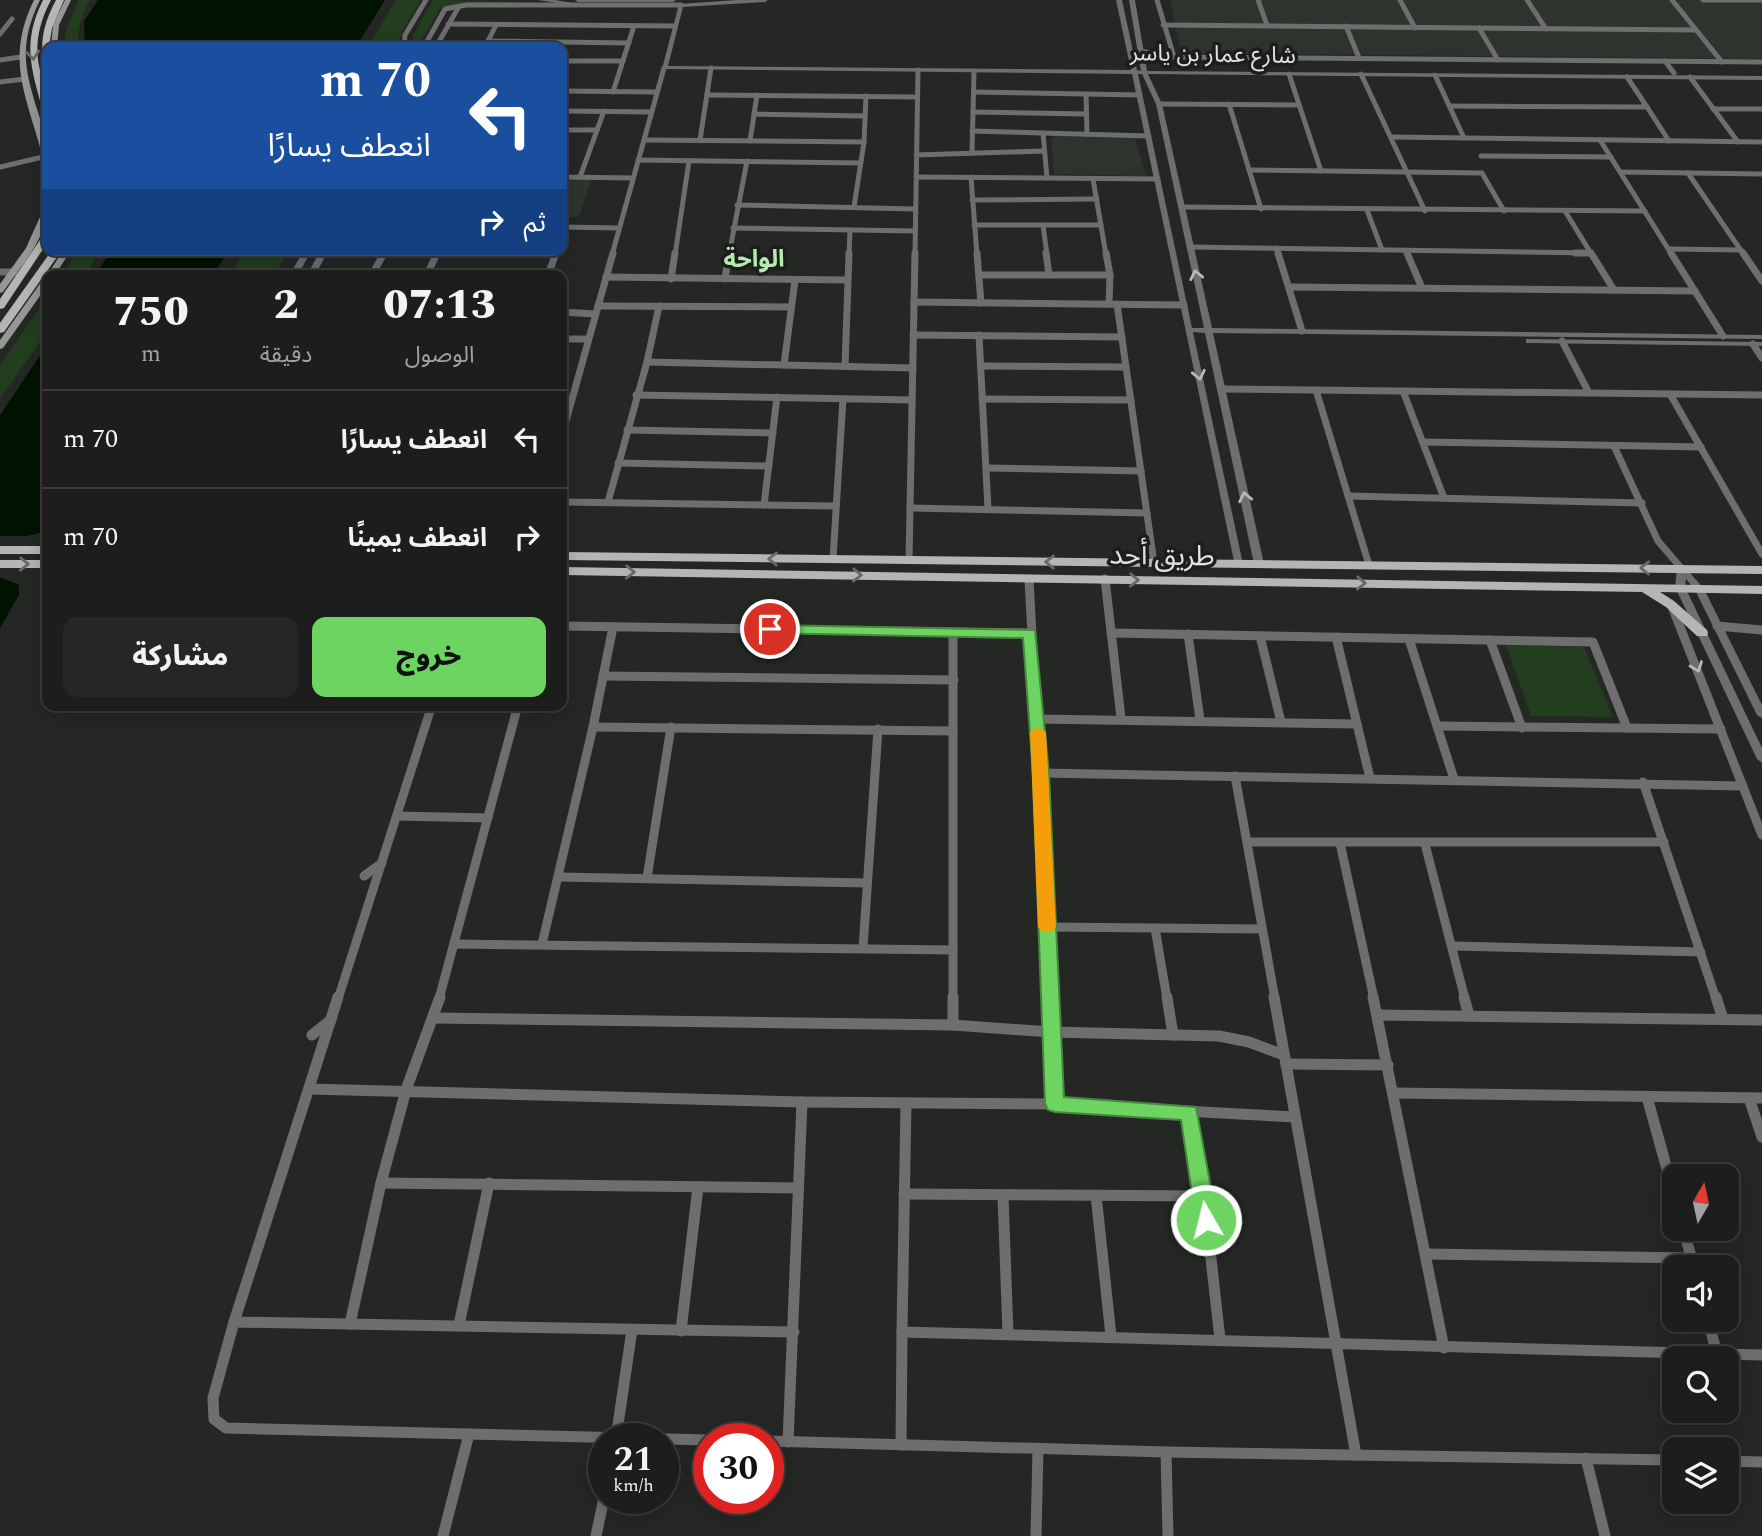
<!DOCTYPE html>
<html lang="ar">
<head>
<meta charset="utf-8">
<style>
  body { margin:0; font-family:Spectral,"Noto Sans Arabic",serif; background:#252625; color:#f1f3f6; direction:rtl; height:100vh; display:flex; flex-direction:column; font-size:26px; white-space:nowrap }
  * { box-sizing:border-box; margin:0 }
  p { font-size:23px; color:#a0a2a3 }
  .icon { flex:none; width:38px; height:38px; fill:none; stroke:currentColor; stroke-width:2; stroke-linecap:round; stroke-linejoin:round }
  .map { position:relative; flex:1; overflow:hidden; direction:ltr }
  .side { position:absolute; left:42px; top:270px; width:525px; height:441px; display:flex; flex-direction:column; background:#1c1d1c; border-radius:14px; box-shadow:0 4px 18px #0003,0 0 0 2px #3a3b3b; direction:rtl }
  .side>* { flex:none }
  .hud { position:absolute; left:42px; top:42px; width:525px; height:214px; border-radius:14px; box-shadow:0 4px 18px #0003,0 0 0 2px #3a3b3b; direction:rtl; background:#1a4fa0; color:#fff; overflow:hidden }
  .needle { width:46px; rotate:9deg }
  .fabs { position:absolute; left:1662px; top:1164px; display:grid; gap:14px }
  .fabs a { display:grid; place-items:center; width:77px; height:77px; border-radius:14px; background:#1c1d1c; box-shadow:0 4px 18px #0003,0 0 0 2px #3a3b3b; font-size:35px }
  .speed { position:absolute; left:588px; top:1423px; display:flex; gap:14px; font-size:35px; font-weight:700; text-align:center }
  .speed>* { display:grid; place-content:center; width:91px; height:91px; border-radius:50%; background:#1c1d1c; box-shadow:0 4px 18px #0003,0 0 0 2px #3a3b3b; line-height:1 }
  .speed small { font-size:18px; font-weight:400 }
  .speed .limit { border:10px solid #d22; background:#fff; color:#111 }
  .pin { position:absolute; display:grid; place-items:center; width:60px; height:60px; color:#fff; margin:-30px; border:4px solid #fff; border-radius:50%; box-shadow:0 2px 7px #0007 }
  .me { position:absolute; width:77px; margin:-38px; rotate:352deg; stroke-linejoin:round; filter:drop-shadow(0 0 5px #0008) }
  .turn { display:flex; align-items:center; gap:24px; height:147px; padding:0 21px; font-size:32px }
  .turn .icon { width:91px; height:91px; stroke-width:2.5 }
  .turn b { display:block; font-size:49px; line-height:60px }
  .then { display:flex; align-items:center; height:66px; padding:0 21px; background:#0003; gap:14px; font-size:26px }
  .eta { display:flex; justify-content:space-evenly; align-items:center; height:119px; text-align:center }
  .eta b { font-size:42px; font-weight:800; line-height:49px }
  .action { display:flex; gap:14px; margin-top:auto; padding:14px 21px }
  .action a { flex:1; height:80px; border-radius:14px; background:#6dd361; color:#111; font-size:28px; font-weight:800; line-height:80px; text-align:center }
  .action a+a { background:#252625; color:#f1f3f6 }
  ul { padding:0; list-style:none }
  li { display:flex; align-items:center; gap:21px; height:98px; padding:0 21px; border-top:2px solid #3a3b3b }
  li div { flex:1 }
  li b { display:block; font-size:26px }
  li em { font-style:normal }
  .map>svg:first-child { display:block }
  .built { fill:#2d332d }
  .green { fill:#223e1e }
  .water { fill:#001300 }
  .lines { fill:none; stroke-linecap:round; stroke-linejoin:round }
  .minor-far3 { stroke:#6d6e6d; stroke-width:5 }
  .minor-far2 { stroke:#6d6e6d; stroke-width:7 }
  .minor-far1 { stroke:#6d6e6d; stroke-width:9 }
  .minor { stroke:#6d6e6d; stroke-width:11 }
  .tertiary { fill:#6d6e6d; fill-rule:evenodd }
  .secondary { fill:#959795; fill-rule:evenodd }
  .primary { fill:#b4b6b4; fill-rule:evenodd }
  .oneway { stroke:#686a68 }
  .oneway2 { stroke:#b8b9b8 }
  .route { fill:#6dd361; stroke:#47893f; stroke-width:2 }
  .slow { fill:#f59e0b }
  .labels { text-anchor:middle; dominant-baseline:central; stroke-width:7; stroke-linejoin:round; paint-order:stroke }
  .far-street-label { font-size:23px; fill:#e0e1e0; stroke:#1c1e1c }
  .far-neighbourhood-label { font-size:24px; font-weight:bold; fill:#b5ebae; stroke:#1c1e1c }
  .street-label { font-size:28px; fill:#e0e1e0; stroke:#1c1e1c }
</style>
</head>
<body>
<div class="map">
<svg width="1762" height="1536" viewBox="0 0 1762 1536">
  <rect width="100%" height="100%" fill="#252725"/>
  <!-- built -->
  <g class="built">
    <path d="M1170,0H1762V59L1181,53Z"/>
    <path d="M1056,136L1135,138L1146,176L1054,174L1051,139Z"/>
    <path d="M562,180H591L579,217H562Z"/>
  </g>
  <!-- green -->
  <g class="green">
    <path d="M78,0H90C81,16 77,29 78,47H66L65,34Z"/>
    <path d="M396,0H421L402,31L398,47H368Z"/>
    <path d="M433,0L526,2L441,7L417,47H411L413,35Z"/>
    <path d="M78,250H100L86,275H63Z"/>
    <path d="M245,250H289L275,275H230Z"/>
    <path d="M42,305H47V331L0,399V365Z"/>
    <path d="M1506,645L1584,647L1613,717L1531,716Z"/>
  </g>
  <!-- water -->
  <g class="water">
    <path d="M98,0H385L356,47H85L84,21Z"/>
    <path d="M112,250H229L213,275H95Z"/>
    <path d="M47,345V531L27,536H0V415Z"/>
    <path d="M0,577L19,585V595L0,628Z"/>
  </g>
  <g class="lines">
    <!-- minor-far3 -->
    <g class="minor-far3">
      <path d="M1157,0L1174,57"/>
      <path d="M1258,0L1267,25"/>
      <path d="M1400,0L1415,28"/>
      <path d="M1527,0L1546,29"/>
      <path d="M1672,0L1722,62"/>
      <path d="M1703,0H1762"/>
      <path d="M448,24L675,26"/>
      <path d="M1163,25L1696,30"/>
      <path d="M1346,26L1359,58"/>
      <path d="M1479,28L1498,60"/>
      <path d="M0,34L12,19"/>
      <path d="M488,41L629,43"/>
      <path d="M404,47L405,35L426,0"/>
      <path d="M424,47L445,9L466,5H681"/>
      <path d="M436,47L458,8"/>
      <path d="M485,47L496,25"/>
      <path d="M1140,51L1174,57L1762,62"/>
      <path d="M0,60L21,57"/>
      <path d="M562,61H623"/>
      <path d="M1665,61L1674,73"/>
      <path d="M1289,74L1321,171"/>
      <path d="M1361,74L1425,211"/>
      <path d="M1435,75L1464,138"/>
      <path d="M1690,77L1738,142"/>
      <path d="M0,82L25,79"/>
      <path d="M562,91L657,92"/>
      <path d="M613,92L634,26"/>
      <path d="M974,92L1140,95"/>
      <path d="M1086,94L1087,134"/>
      <path d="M707,95L917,97"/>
      <path d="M1159,104L1298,105"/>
      <path d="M1229,104L1261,209"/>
      <path d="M1449,106L1647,107L1627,77"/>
      <path d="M1647,107L1669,141"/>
      <path d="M1713,109H1762"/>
      <path d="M562,111L652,112"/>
      <path d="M973,112L1086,114"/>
      <path d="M754,114L865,116"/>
      <path d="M562,130H597"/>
      <path d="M972,131L1149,136"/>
      <path d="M1043,133L1047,178"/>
      <path d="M1391,137L1762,142"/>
      <path d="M644,140L864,142"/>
      <path d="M700,140L711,68"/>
      <path d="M1600,140L1672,255"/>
      <path d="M750,141L757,95"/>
      <path d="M972,153L974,71"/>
      <path d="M916,155L1044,151"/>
      <path d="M1481,156L1611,157"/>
      <path d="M638,160L861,163"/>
      <path d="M0,167L47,156"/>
      <path d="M1249,170L1482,173L1504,211"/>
      <path d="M1620,172L1762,174"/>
      <path d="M1688,173L1744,255"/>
      <path d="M562,177L633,178"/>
      <path d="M580,177L604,111"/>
      <path d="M916,177L1158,179"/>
      <path d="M971,177L977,255"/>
      <path d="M1093,179L1106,255"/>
      <path d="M972,200L1097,199"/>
      <path d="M737,205L915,209"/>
      <path d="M854,207L864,142L866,96"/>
      <path d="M1181,207L1645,211"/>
      <path d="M1367,210L1382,250"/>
      <path d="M1565,211L1592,255"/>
      <path d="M974,225H1101"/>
      <path d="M1043,225L1047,255"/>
      <path d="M562,227L619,228"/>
      <path d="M733,228L915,231"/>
      <path d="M1190,247L1590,253"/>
      <path d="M1277,248L1279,255"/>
      <path d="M1669,249L1741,250"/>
      <path d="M365,250L557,252"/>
      <path d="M1406,250L1408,255"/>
      <path d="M305,255L308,250"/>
      <path d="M322,255L325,250"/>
      <path d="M383,255L385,251"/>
      <path d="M436,255L437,252"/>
      <path d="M555,255L557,250"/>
      <path d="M612,255L664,68"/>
      <path d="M675,255L689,161"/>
      <path d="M729,255L747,161"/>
      <path d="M849,255L850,230"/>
      <path d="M915,255L918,70"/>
    </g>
    <!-- minor-far2 -->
    <g class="minor-far2">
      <path d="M977,253L981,303"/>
      <path d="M1046,253L1049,275"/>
      <path d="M1278,253L1302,331"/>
      <path d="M1407,253L1422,288"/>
      <path d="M1575,253H1590"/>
      <path d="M1591,253L1614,290"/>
      <path d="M1671,253L1723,336"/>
      <path d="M1743,253L1762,281"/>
      <path d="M0,272H14"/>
      <path d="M294,275L306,253"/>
      <path d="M311,275L323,253"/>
      <path d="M372,275L384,253"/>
      <path d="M427,275L437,253"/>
      <path d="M548,275L556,253"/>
      <path d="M979,275H1110L1106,253"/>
      <path d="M606,277L846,280"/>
      <path d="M671,279L675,253"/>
      <path d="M725,279L729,253"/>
      <path d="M1289,287L1695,291"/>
      <path d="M914,302L1184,305"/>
      <path d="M1109,304L1110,275"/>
      <path d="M1117,304L1154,563"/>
      <path d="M598,306L791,307"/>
      <path d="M562,312L595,314"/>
      <path d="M913,335L1122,337"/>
      <path d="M979,335L988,509"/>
      <path d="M562,339H588"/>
      <path d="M1562,341L1589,393"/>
      <path d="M1753,344L1762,358"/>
      <path d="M647,362L913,368"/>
      <path d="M784,365L795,280"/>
      <path d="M845,366L849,253"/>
      <path d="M981,366L1126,367"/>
      <path d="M1221,389L1762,395"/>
      <path d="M1316,390L1369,565"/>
      <path d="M1403,391L1444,498"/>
      <path d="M1670,394L1762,554"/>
      <path d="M636,395L912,400"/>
      <path d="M982,399L1131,400"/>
      <path d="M627,430L773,433"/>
      <path d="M562,435L613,253"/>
      <path d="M1423,442L1701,447"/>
      <path d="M1614,446L1658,541L1682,569"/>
      <path d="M618,463L769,466"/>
      <path d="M986,468L1141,471"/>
      <path d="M1348,496L1642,503"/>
      <path d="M562,502L836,506"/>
      <path d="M608,502L647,362L659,306"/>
      <path d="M764,505L777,397"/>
      <path d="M910,508L1147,513"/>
      <path d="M833,559L843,399"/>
      <path d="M909,560L915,253"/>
    </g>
    <!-- minor-far1 -->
    <g class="minor-far1">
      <path d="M1029,579L1051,999"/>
      <path d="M1105,579L1121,718"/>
      <path d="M1673,609L1762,835"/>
      <path d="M562,626L1030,633"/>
      <path d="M1717,626L1762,630"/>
      <path d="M953,632V999"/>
      <path d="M1111,633L1593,642L1627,728"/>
      <path d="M1188,634L1200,720"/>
      <path d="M1260,636L1281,722"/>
      <path d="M1336,637L1370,778"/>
      <path d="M1409,639L1454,779"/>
      <path d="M1490,640L1522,728"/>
      <path d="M603,676L954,680"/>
      <path d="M1037,719L1357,724"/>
      <path d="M1439,726L1721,729"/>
      <path d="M593,727L953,731"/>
      <path d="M1041,773L1743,786"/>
      <path d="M1235,776L1275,999"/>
      <path d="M1643,782L1716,999"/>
      <path d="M397,816L488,818"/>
      <path d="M1248,842H1664"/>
      <path d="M1340,843L1374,999"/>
      <path d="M1425,844L1465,999"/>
      <path d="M364,876L382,863"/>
      <path d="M559,877L867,883"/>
      <path d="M647,878L671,727"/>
      <path d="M1047,927L1262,929"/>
      <path d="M1155,928L1167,999"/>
      <path d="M454,944L953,950"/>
      <path d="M542,944L593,727L613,627"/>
      <path d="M1454,946L1701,952"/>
      <path d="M863,948L878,729"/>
      <path d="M338,999L432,705"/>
      <path d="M439,999L518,705"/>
    </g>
    <!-- minor -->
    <g class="minor">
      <path d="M338,997L234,1322L213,1398L214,1419L226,1428L709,1440"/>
      <path d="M953,997V1025"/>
      <path d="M1050,997L1055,1104"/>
      <path d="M1167,997L1173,1035"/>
      <path d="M1274,997L1356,1455"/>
      <path d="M1373,997L1444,1348"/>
      <path d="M1464,997L1469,1016"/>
      <path d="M1716,997L1723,1019"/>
      <path d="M1377,1015L1762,1020"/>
      <path d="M434,1018L953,1025L1051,1032L1219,1036L1249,1042L1284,1055"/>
      <path d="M312,1035L331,1020"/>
      <path d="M1286,1064L1388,1065"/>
      <path d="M309,1089L802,1102L1055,1104L1295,1117"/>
      <path d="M1394,1093L1762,1098"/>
      <path d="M1647,1097L1675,1198"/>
      <path d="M1749,1098L1762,1137"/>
      <path d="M906,1103L902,1332L1762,1355"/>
      <path d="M1189,1112L1204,1196L1220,1339"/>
      <path d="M381,1183L797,1188"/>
      <path d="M904,1194L1204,1196"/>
      <path d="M1096,1195L1111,1336"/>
      <path d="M1003,1196L1008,1334"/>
      <path d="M1683,1228L1694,1267"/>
      <path d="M1426,1254L1691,1258"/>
      <path d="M1708,1320L1717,1354"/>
      <path d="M234,1322L794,1332"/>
      <path d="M350,1324L381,1183L406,1090L440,997"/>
      <path d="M459,1325L489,1183"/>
      <path d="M681,1331L698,1187"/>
      <path d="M616,1438L632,1330"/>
      <path d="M768,1441L1166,1452L1675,1460"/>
      <path d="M788,1442L802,1102"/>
      <path d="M901,1445L902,1332"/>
      <path d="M1166,1452L1168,1536"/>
      <path d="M1586,1458L1605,1536"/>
      <path d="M1727,1461L1762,1462"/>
      <path d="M443,1536L469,1434"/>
      <path d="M596,1536L604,1498"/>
      <path d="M1036,1536L1038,1449"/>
    </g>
    <!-- tertiary -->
    <g class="tertiary">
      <path d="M538,0H555L584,5L581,7Z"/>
      <path d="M575,0H676L673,2H578Z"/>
      <path d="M737,0H768L765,2L683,7L668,66L1131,70L1116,0H1122L1137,70L1141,71L1129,0H1135L1147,71L1762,76V80L1148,74L1162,104L1212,328L1762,335V339L1213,333L1264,564L1259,567L1254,564L1205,333L1193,332L1243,564L1238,567L1235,566L1132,74L662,69L679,4ZM1138,74H1142L1156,104L1204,328H1192Z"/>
      <path d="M1526,339L1762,342V346L1529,343H1526Z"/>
      <path d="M1682,566L1685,567L1704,589L1762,705V718L1757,715L1695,590L1686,579L1685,587L1762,748V763L1757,759L1675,587L1677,569Z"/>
    </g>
    <!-- secondary -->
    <g class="secondary">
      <path d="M34,0H40C19,43 24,68 38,112C43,129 48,143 47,160L43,158C28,98 4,61 34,0Z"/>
      <path d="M65,0H71L59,25L57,47H51L53,25Z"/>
      <path d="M44,208H47C47,239 20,267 3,292L0,293V284L26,248Z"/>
      <path d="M63,250H71L55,275L47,276Z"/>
      <path d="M47,277V286L3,348L0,349V340L44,278Z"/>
    </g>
    <!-- primary -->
    <g class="primary">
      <path d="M43,0H51C39,23 34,44 40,70C43,85 48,98 47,114L43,111C31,68 22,42 43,0Z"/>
      <path d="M56,0H64L52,28L47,60L43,58C40,36 46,19 56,0Z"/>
      <path d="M47,233V243L4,308L0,309V299L44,234Z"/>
      <path d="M52,250H62L4,332L0,333V323Z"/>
      <rect x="0" y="546" width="47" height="8"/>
      <path d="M562,552L1762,566V574L562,560Z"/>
      <rect x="0" y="560" width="47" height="8"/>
      <path d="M562,567L1762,586V594L1660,592L1674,601L1707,630L1708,633L1707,636H1697L1666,607L1642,592L562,575Z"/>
    </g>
  </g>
  <!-- one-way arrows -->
  <defs><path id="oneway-chevron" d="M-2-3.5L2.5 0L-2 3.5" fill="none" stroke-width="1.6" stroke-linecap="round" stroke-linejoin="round" transform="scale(1.75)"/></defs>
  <g class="oneway">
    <use href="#oneway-chevron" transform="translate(33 55) rotate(84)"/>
    <use href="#oneway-chevron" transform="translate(773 559) rotate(-179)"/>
    <use href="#oneway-chevron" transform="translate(1050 562) rotate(-179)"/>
    <use href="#oneway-chevron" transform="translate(24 564) rotate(1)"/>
    <use href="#oneway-chevron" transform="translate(1645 568) rotate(-179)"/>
    <use href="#oneway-chevron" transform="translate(630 572) rotate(1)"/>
    <use href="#oneway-chevron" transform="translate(857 575) rotate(1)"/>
    <use href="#oneway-chevron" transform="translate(1134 580) rotate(1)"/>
    <use href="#oneway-chevron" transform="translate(1361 583) rotate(1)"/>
  </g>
  <g class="oneway2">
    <use href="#oneway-chevron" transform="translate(1196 275) rotate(-102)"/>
    <use href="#oneway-chevron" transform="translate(1199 375) rotate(78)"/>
    <use href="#oneway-chevron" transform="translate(1245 497) rotate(-102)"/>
    <use href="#oneway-chevron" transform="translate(1697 667) rotate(69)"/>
  </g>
  <!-- route -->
  <path class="route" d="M770,625L1035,630L1049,774L1064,1097L1196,1107L1217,1220L1214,1226L1206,1229L1199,1226L1196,1220L1181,1120L1055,1112L1048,1110L1045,1104L1033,774L1023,638L765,633L763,629L765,626Z"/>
  <!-- slow -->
  <path class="slow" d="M1038,727L1046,732L1056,927L1053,931H1041L1038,927L1030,732Z"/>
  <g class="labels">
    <!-- far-street labels -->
    <g class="far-street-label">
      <text transform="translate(1213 55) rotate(1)">شارع عمار بن ياسر</text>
    </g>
    <!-- far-neighbourhood labels -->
    <g class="far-neighbourhood-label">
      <text x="754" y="260">الواحة</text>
    </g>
    <!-- street labels -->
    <g class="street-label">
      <text transform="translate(1162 556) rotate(1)">طريق أحد</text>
    </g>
  </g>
</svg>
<div class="fabs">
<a><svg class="needle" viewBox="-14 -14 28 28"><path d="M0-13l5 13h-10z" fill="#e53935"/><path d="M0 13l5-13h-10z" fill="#a0a2a3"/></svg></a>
<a><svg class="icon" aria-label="sound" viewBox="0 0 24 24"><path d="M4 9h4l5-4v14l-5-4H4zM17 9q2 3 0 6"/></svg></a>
<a><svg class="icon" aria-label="search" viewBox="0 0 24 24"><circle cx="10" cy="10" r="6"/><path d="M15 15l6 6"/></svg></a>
<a><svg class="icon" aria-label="layers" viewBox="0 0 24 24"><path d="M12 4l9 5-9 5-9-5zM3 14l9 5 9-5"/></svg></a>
</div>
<div class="speed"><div>21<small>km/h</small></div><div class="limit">30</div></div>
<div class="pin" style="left:770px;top:629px;background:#d93025"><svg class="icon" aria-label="arrive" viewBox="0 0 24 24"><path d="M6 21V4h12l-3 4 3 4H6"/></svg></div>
<svg class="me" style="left:1206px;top:1220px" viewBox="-20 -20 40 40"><circle r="17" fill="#6dd361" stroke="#fff" stroke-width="3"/><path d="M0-11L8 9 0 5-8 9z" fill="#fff"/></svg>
<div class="hud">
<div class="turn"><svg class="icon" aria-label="left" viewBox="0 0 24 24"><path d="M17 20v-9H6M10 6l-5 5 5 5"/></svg><div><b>70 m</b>انعطف يسارًا</div></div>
<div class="then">ثم<svg class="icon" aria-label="right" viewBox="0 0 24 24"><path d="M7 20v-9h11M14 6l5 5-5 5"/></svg></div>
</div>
<section class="side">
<div class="eta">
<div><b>07:13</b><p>الوصول</p></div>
<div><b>2</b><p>دقيقة</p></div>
<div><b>750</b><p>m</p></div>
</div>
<ul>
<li><svg class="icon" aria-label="left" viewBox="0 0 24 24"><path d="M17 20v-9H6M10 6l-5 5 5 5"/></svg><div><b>انعطف يسارًا</b></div><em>70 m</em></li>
<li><svg class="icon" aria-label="right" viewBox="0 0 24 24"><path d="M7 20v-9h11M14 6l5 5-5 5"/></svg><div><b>انعطف يمينًا</b></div><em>70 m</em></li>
</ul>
<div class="action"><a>خروج</a><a>مشاركة</a></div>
</section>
</div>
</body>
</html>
